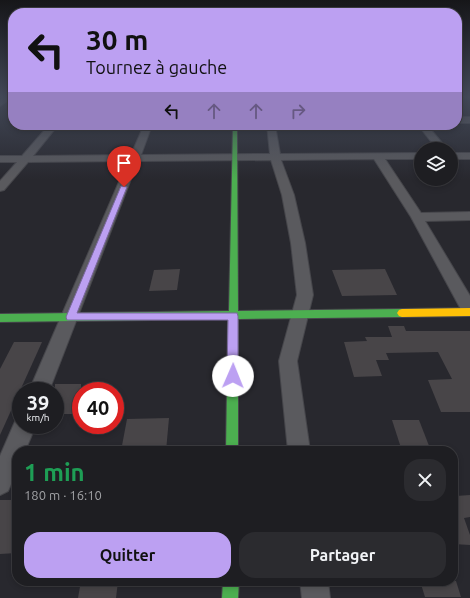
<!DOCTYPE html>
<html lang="fr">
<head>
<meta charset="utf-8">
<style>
  body { margin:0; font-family:Ubuntu,sans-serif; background:#2b2b2f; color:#f1f3f6; height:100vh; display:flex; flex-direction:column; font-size:15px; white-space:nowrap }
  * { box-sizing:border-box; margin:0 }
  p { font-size:13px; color:#a1a2a5 }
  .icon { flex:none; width:22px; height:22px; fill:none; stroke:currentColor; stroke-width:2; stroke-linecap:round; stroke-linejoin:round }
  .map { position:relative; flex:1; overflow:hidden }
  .sheet { position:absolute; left:12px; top:446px; width:446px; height:140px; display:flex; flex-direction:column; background:#1e1e22; border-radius:16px; box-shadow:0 2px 6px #0003,0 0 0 1px #3c3c40 }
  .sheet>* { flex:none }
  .top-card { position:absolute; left:8px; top:8px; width:454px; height:122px; border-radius:16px; box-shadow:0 2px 6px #0003,0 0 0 1px #3c3c40; background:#bca0f2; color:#111; overflow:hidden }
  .tools { position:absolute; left:414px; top:142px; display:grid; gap:8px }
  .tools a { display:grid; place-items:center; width:44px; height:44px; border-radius:50%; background:#1e1e22; box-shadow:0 2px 6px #0003,0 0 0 1px #3c3c40; font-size:20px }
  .speed { position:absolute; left:12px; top:382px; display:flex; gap:8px; font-size:20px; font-weight:700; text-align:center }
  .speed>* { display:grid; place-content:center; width:52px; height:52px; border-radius:50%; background:#1e1e22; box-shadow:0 2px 6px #0003,0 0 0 1px #3c3c40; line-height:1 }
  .speed small { font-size:10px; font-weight:400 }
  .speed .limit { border:6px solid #d22; background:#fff; color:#111 }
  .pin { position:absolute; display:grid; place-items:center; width:34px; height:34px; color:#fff; margin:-41px -17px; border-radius:50% 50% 50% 0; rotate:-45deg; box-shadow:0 0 4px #0007 }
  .pin .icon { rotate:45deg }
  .me { position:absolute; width:44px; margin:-22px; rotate:1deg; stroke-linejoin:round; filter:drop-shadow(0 0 3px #0008) }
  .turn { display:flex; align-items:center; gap:14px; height:84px; padding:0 12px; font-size:18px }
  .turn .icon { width:52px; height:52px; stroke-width:2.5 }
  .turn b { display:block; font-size:28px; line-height:34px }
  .lanes { display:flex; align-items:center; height:38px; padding:0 12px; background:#0003; justify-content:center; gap:20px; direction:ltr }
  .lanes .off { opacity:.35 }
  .round { display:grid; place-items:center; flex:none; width:42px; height:42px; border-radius:16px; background:#2b2b2f }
  .head { display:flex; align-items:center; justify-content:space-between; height:68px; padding:0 12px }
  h1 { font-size:24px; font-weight:600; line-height:30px; color:#1e9e55 }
  .button { display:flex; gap:8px; margin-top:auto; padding:8px 12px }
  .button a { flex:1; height:46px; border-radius:16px; background:#bca0f2; color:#111; font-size:16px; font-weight:600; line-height:46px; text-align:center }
  .button a+a { background:#2b2b2f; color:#f1f3f6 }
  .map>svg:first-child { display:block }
  .building { fill:#484548 }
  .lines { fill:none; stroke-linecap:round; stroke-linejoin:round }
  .street-casing { stroke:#46464b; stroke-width:2 }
  .fast-casing { stroke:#46464b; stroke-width:2 }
  .slow-casing { stroke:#46464b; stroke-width:2 }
  .street { fill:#5a5a5e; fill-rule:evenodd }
  .fast { fill:#4caf50; fill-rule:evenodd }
  .slow { fill:#ffc107; fill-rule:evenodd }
  .route { fill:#bca0f2; stroke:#7a689d }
</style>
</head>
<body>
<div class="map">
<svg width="470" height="598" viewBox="0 0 470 598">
  <rect width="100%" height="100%" fill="#28282e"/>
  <!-- building -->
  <g class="building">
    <path d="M180,269L177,290L149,291L154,270Z"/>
    <path d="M385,269L397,295L342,296L332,270Z"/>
    <path d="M388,326H404L406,331H470V412H441L428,380L452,379L438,352L386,353L389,360H376L382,376L354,377L344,342L367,341L365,337H392Z"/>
    <path d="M14,342H42L0,435V369Z"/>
    <rect x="55" y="384" width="26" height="30"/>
    <path d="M169,418L166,451H121L127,419Z"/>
    <path d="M392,420H419L431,451H402Z"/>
    <path d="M453,492H455L456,496L470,495V517L464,518L470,535V545L453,544Z"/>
    <path d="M0,500H17V553L0,554Z"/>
    <path d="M81,581H118L116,598H78Z"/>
    <path d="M420,581H456L461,597H425Z"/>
  </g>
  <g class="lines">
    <defs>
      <g id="street">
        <path d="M6,96H13V97L0,106V100Z"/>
        <rect x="457" y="117" width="13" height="6"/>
        <path d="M49,125H58L33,156L131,155L144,125H152L141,155L270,154L267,125H275L280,154L421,153V159H385L421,213L470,212V220L425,221L470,296V316L464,315L411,217L374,159L281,160L294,195L305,243L313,295L297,361L310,451H288L279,361L297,295L291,243L282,195L271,160L138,161L49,391H29L128,161L28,162L4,190L0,191V181L17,162H0V156H22Z"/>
        <path d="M418,125H427L447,149H437Z"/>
        <rect x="451" y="153" width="19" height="6"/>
        <path d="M21,416V425H36L25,451H17V470L8,491L0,495V456L17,417Z"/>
        <path d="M300,581H328L330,598H302Z"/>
      </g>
      <g id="fast">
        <path d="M233,125H237L238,311L402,309L405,310L407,313L405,316L402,317L238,319V451H226L228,319L0,322V314L229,311Z"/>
        <path d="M223,581H239L238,598H222Z"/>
      </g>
      <path id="slow" d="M470,308V316L402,317L399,316L397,313L399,310L402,309Z"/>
    </defs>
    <!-- street casing -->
    <use href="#street" class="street-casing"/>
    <!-- fast casing -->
    <use href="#fast" class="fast-casing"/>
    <!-- slow casing -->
    <use href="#slow" class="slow-casing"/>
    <!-- street -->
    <use href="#street" class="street"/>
    <!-- fast -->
    <use href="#fast" class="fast"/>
    <!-- slow -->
    <use href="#slow" class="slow"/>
  </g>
  <!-- sky -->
  <linearGradient id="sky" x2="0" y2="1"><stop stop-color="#161619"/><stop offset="0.54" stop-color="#424857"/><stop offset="1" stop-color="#424857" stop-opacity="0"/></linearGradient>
  <rect width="470" height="179" fill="url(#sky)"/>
  <!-- route -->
  <path class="route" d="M121,186L127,187L77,313H237L238,316V376L236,379L233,381L229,379L227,376L228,320H67L66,317Z"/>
</svg>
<div class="tools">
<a><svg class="icon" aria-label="layers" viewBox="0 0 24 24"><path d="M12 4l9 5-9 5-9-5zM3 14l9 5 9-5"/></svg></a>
</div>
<div class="speed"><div>39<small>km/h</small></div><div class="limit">40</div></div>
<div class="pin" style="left:124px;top:187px;background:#d93025"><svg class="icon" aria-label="arrive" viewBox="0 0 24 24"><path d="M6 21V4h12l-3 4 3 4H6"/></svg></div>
<svg class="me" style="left:233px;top:376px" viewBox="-20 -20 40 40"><circle r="19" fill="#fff"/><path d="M0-13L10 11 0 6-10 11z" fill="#bca0f2"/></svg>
<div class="top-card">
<div class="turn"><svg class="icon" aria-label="left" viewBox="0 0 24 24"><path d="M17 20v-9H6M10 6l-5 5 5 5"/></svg><div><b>30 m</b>Tournez à gauche</div></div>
<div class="lanes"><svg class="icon" aria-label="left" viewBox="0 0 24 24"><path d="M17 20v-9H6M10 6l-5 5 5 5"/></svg><svg class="icon off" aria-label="ahead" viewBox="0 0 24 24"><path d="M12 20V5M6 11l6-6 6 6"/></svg><svg class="icon off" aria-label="ahead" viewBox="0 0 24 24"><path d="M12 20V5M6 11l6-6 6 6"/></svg><svg class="icon off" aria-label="right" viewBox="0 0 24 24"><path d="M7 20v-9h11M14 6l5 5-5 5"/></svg></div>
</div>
<section class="sheet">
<div class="head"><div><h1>1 min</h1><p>180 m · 16:10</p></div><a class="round"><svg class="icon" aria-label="close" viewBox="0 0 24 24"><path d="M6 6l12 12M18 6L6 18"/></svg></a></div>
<div class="button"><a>Quitter</a><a>Partager</a></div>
</section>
</div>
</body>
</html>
